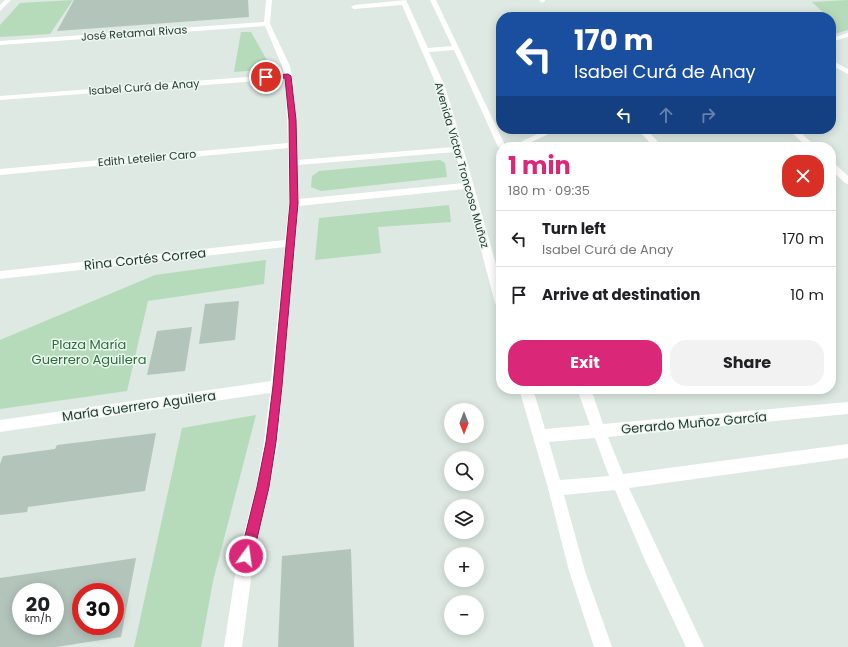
<!DOCTYPE html>
<html lang="en">
<head>
<meta charset="utf-8">
<style>
  body { margin:0; font-family:Poppins,sans-serif; background:#f2f2f2; color:#202124; height:100vh; display:flex; flex-direction:column; font-size:15px; white-space:nowrap }
  * { box-sizing:border-box; margin:0 }
  p { font-size:13px; color:#757577 }
  .icon { flex:none; width:22px; height:22px; fill:none; stroke:currentColor; stroke-width:2; stroke-linecap:round; stroke-linejoin:round }
  .map { position:relative; flex:1; overflow:hidden }
  .sheet { position:absolute; left:496px; top:142px; width:340px; height:252px; display:flex; flex-direction:column; background:#fff; border-radius:16px; box-shadow:0 2px 10px #0003 }
  .sheet>* { flex:none }
  .top-card { position:absolute; left:496px; top:12px; width:340px; height:122px; border-radius:16px; box-shadow:0 2px 10px #0003; background:#1a4fa0; color:#fff; overflow:hidden }
  .needle { width:26px; rotate:180deg }
  .controls { position:absolute; left:444px; top:403px; display:grid; gap:8px }
  .controls a { display:grid; place-items:center; width:40px; height:40px; border-radius:50%; background:#fff; box-shadow:0 2px 10px #0003; font-size:20px }
  .speed { position:absolute; left:12px; top:583px; display:flex; gap:8px; font-size:20px; font-weight:700; text-align:center }
  .speed>* { display:grid; place-content:center; width:52px; height:52px; border-radius:50%; background:#fff; box-shadow:0 2px 10px #0003; line-height:1 }
  .speed small { font-size:10px; font-weight:400 }
  .speed .limit { border:6px solid #d22; background:#fff; color:#111 }
  .pin { position:absolute; display:grid; place-items:center; width:34px; height:34px; color:#fff; margin:-17px; border:2px solid #fff; border-radius:50%; box-shadow:0 1px 4px #0007 }
  .me { position:absolute; width:44px; margin:-22px; rotate:14deg; stroke-linejoin:round; filter:drop-shadow(0 0 3px #0008) }
  .turn { display:flex; align-items:center; gap:14px; height:84px; padding:0 12px; font-size:18px }
  .turn .icon { width:52px; height:52px; stroke-width:2.5 }
  .turn b { display:block; font-size:28px; line-height:34px }
  .lanes { display:flex; align-items:center; height:38px; padding:0 12px; background:#0003; justify-content:center; gap:20px; direction:ltr }
  .lanes .off { opacity:.35 }
  .round { display:grid; place-items:center; flex:none; width:42px; height:42px; border-radius:16px; background:#f2f2f2 }
  .head { display:flex; align-items:center; justify-content:space-between; height:68px; padding:0 12px }
  h1 { font-size:24px; font-weight:700; line-height:30px; color:#db2777 }
  .action { display:flex; gap:8px; margin-top:auto; padding:8px 12px }
  .action a { flex:1; height:46px; border-radius:16px; background:#db2777; color:#fff; font-size:16px; font-weight:700; line-height:46px; text-align:center }
  .action a+a { background:#f2f2f2; color:#202124 }
  ul { padding:0; list-style:none }
  li { display:flex; align-items:center; gap:12px; height:56px; padding:0 12px; border-top:1px solid #e0e0e0 }
  li div { flex:1 }
  li b { display:block; font-size:15px }
  li em { font-style:normal }
  .map>svg:first-child { display:block }
  .green { fill:#b6dbba }
  .building { fill:#b3c4bb; fill-rule:evenodd }
  .lines { fill:none; stroke-linecap:round; stroke-linejoin:round }
  .minor { fill:#fff; fill-rule:evenodd }
  .route { fill:#db2777; stroke:#8e194d }
  .labels { text-anchor:middle; dominant-baseline:central; stroke-width:3; stroke-linejoin:round; paint-order:stroke }
  .far-street-label { font-size:11px; fill:#1f392e; stroke:#eef6f1 }
  .street-label { font-size:13px; fill:#1f392e; stroke:#eef6f1 }
  .park-label { font-size:13px; fill:#2a6f3a; stroke:#eef6f1 }
</style>
</head>
<body>
<div class="map">
<svg width="848" height="647" viewBox="0 0 848 647">
  <rect width="100%" height="100%" fill="#dde9e2"/>
  <!-- green -->
  <g class="green">
    <path d="M73,0L50,34L0,37V25L20,3Z"/>
    <path d="M848,0V30L831,35V17H828L812,2Z"/>
    <path d="M241,32H251L272,69L234,72Z"/>
    <path d="M440,160L445,163L447,177L321,191L311,187L312,176L319,171Z"/>
    <path d="M449,205L451,222L378,227L381,253L315,260L319,218Z"/>
    <path d="M266,260L264,284L148,301L127,391L0,409V340L155,275Z"/>
    <path d="M256,415L213,581L201,647H134L182,428Z"/>
  </g>
  <!-- building -->
  <g class="building">
    <path d="M74,0H248L249,17L57,31Z"/>
    <path d="M239,301L235,340L199,344L205,304Z"/>
    <path d="M192,327L185,371L147,375L157,331Z"/>
    <path d="M156,433L145,491L28,507L27,512L0,515V464L3,456L55,449L57,445Z"/>
    <path d="M351,549L354,647H278L282,556Z"/>
    <path d="M136,558L121,637L56,647H0V578ZM21,592H55V626H21ZM81,592H115V626H81Z"/>
  </g>
  <g class="lines">
    <!-- minor -->
    <g class="minor">
      <path d="M5,0H11L0,11V5Z"/>
      <path d="M266,0H272L270,24L290,66L294,87L297,160L454,147L436,84L402,5L354,9L351,7L354,5L406,0L428,48L452,46L430,0H436L506,147H501V149L498,147L454,50L429,52L444,84L452,109L501,282V308L497,306L495,303L465,189L299,206L278,442L270,487L254,556L242,647H224L238,556L256,487L264,442L270,393L0,432V420L271,381L285,247L0,279V271L285,240L289,203L288,148L0,175V169L288,143L285,79L0,100V96L284,74L282,66L265,26L0,45V41L264,22ZM455,152L464,183L299,199L298,165Z"/>
      <path d="M539,0H545V1L542,3Z"/>
      <path d="M848,33V37L831,42V38Z"/>
      <path d="M831,60L848,69V74L831,65Z"/>
      <path d="M548,129H559L521,147H510Z"/>
      <path d="M637,129H646L663,147H654Z"/>
      <path d="M788,129H797L816,147H807Z"/>
      <path d="M831,162L834,163L848,176V184L845,183L831,170Z"/>
      <path d="M519,389H533L545,429L590,425L577,389H591L603,424L848,402V414L608,437L623,474L848,444V458L629,488L704,647H686L644,558L615,490L564,495L585,571L612,647H594L569,571L548,488ZM595,438L609,476L560,480L549,442Z"/>
    </g>
  </g>
  <!-- route -->
  <path class="route" d="M288,74L291,76L296,120L298,203L282,386L276,442L269,487L253,556L251,561L246,562L242,561L240,556L257,487L266,442L273,386L290,203L289,120L285,78L266,79L264,77L266,76Z"/>
  <g class="labels">
    <!-- far-street labels -->
    <g class="far-street-label">
      <text transform="translate(134 33) rotate(-4)">José Retamal Rivas</text>
      <text transform="translate(144 87) rotate(-4)">Isabel Curá de Anay</text>
      <text transform="translate(147 158) rotate(-5)">Edith Letelier Caro</text>
      <text transform="translate(462 165) rotate(74)">Avenida Víctor Troncoso Muñoz</text>
    </g>
    <!-- street labels -->
    <g class="street-label">
      <text transform="translate(145 259) rotate(-6)">Rina Cortés Correa</text>
      <text transform="translate(139 406) rotate(-8)">María Guerrero Aguilera</text>
      <text transform="translate(694 423) rotate(-5)">Gerardo Muñoz García</text>
    </g>
    <!-- park labels -->
    <g class="park-label">
      <text x="89" y="344">Plaza María<tspan x="89" dy="15">Guerrero Aguilera</tspan></text>
    </g>
  </g>
</svg>
<div class="controls">
<a><svg class="needle" viewBox="-14 -14 28 28"><path d="M0-13l5 13h-10z" fill="#e53935"/><path d="M0 13l5-13h-10z" fill="#757577"/></svg></a>
<a><svg class="icon" aria-label="search" viewBox="0 0 24 24"><circle cx="10" cy="10" r="6"/><path d="M15 15l6 6"/></svg></a>
<a><svg class="icon" aria-label="layers" viewBox="0 0 24 24"><path d="M12 4l9 5-9 5-9-5zM3 14l9 5 9-5"/></svg></a>
<a>+</a>
<a>−</a>
</div>
<div class="speed"><div>20<small>km/h</small></div><div class="limit">30</div></div>
<div class="pin" style="left:266px;top:77px;background:#d93025"><svg class="icon" aria-label="arrive" viewBox="0 0 24 24"><path d="M6 21V4h12l-3 4 3 4H6"/></svg></div>
<svg class="me" style="left:246px;top:556px" viewBox="-20 -20 40 40"><circle r="17" fill="#db2777" stroke="#fff" stroke-width="3"/><path d="M0-11L8 9 0 5-8 9z" fill="#fff"/></svg>
<div class="top-card">
<div class="turn"><svg class="icon" aria-label="left" viewBox="0 0 24 24"><path d="M17 20v-9H6M10 6l-5 5 5 5"/></svg><div><b>170 m</b>Isabel Curá de Anay</div></div>
<div class="lanes"><svg class="icon" aria-label="left" viewBox="0 0 24 24"><path d="M17 20v-9H6M10 6l-5 5 5 5"/></svg><svg class="icon off" aria-label="ahead" viewBox="0 0 24 24"><path d="M12 20V5M6 11l6-6 6 6"/></svg><svg class="icon off" aria-label="right" viewBox="0 0 24 24"><path d="M7 20v-9h11M14 6l5 5-5 5"/></svg></div>
</div>
<section class="sheet">
<div class="head"><div><h1>1 min</h1><p>180 m · 09:35</p></div><a class="round" style="background:#d93025;color:#fff"><svg class="icon" aria-label="close" viewBox="0 0 24 24"><path d="M6 6l12 12M18 6L6 18"/></svg></a></div>
<ul>
<li><svg class="icon" aria-label="left" viewBox="0 0 24 24"><path d="M17 20v-9H6M10 6l-5 5 5 5"/></svg><div><b>Turn left</b><p>Isabel Curá de Anay</p></div><em>170 m</em></li>
<li><svg class="icon" aria-label="arrive" viewBox="0 0 24 24"><path d="M6 21V4h12l-3 4 3 4H6"/></svg><div><b>Arrive at destination</b></div><em>10 m</em></li>
</ul>
<div class="action"><a>Exit</a><a>Share</a></div>
</section>
</div>
</body>
</html>
